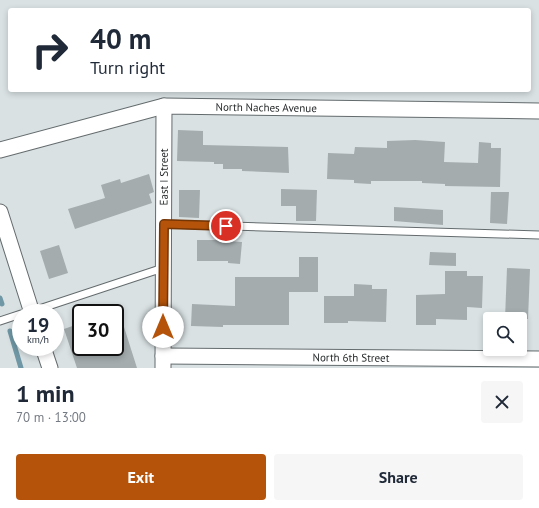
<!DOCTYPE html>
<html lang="en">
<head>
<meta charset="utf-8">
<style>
  body { margin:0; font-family:"PT Sans",sans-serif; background:#f6f6f7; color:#1f2937; height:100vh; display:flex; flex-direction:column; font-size:15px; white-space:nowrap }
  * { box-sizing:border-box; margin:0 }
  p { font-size:13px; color:#747a83 }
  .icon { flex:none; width:22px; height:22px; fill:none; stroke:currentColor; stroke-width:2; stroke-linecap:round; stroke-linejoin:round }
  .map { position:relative; height:368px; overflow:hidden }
  .details { display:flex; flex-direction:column; background:#fff; flex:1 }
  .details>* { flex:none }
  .top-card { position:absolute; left:8px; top:8px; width:523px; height:84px; border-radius:4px; box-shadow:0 2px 6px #0003; background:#fff; color:#1f2937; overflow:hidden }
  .controls { position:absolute; left:483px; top:312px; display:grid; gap:8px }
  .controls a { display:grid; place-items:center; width:44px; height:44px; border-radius:4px; background:#fff; box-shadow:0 2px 6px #0003; font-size:20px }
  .speed { position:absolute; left:12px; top:304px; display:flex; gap:8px; font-size:20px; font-weight:700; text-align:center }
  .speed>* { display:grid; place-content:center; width:52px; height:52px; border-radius:50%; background:#fff; box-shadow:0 2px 6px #0003; line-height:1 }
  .speed small { font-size:10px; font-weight:400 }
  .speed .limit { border:2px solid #111; border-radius:6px; background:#fff; color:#111 }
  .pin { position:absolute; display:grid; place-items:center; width:34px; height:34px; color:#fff; margin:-17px; border:2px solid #fff; border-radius:50%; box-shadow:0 1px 4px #0007 }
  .me { position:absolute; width:44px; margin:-22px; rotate:0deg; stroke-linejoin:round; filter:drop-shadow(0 0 3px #0008) }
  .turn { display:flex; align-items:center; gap:14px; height:84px; padding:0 16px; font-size:18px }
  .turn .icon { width:52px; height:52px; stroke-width:2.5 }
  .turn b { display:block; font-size:28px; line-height:34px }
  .round { display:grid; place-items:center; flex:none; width:42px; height:42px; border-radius:4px; background:#f6f6f7 }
  .head { display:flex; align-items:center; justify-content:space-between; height:68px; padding:0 16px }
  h1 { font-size:24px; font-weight:800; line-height:30px }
  .action { display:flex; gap:8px; margin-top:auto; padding:8px 16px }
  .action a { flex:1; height:46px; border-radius:4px; background:#b45309; color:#fff; font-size:16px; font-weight:800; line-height:46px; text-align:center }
  .action a+a { background:#f6f6f7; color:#1f2937 }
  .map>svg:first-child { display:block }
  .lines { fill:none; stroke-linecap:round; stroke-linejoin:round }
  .stream { stroke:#6f97a5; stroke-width:5 }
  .building { fill:#a4acae }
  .service-casing { stroke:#646b6d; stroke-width:9 }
  .minor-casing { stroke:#646b6d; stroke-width:17 }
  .service { stroke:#fff; stroke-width:7 }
  .minor { stroke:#fff; stroke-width:15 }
  .route-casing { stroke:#753606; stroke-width:10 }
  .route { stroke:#b45309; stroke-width:7 }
  .labels { text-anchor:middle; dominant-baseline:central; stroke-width:3; stroke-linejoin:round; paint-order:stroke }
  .street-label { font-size:11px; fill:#1f2223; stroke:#d9e1e3 }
</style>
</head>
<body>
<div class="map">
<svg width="539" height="368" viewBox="0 0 539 368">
  <rect width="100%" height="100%" fill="#d9e1e3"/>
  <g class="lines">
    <!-- stream -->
    <g class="stream">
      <path d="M0,298L2,304"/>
      <path d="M10,331L21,368"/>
    </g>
  </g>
  <!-- building -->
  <g class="building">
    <path d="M178,130L203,131V145L288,147L289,173L242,171V169H223V164H214V162L177,161Z"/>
    <path d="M415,140L445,142L444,162L478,163L479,142L491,143V148H501L500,187L445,186V184L422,183V181H371V184L354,183V180L327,179L328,153L354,154L355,147L387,148V141Z"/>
    <path d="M149,174L154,192L149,194L152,203L75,229L68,209L105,198L101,185L120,179L121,183Z"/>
    <path d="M281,189L317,190L316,221H296V206H281Z"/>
    <path d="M179,190H200L199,218L179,217Z"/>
    <path d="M491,192H509L507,224L490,223Z"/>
    <path d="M394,207L443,210V225L394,221Z"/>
    <path d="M197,240H226V241L242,242L240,264L228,263V261H197Z"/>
    <path d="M59,245L68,273L49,279L40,251Z"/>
    <path d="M430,252L456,253V266L429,265Z"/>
    <path d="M299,257H318V292H289V325H223V327L191,326L192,304L235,306V277H299Z"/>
    <path d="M507,268L530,269L528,319H505Z"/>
    <path d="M445,271H467V276H483L482,308L467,307V320L436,319V325H416V295L445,294Z"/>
    <path d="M354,284L372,285V289H387L386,322L348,321V323H324V296H354Z"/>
    <path d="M115,308H118L137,368H77L64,329L81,323V352L98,347H115Z"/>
  </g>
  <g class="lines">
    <defs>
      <g id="service">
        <path d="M164,224L539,235"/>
        <path d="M30,312L163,268"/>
        <path d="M0,321L21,314"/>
      </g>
      <g id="minor">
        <path id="s1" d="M0,150L164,106L539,111"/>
        <path d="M0,212L32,313"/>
        <path d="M43,347L50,368"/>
        <path id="s2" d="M163,356L539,359"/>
        <path id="s3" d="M163,368L164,106"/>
      </g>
    </defs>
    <!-- service casing -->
    <use href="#service" class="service-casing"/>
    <!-- minor casing -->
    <use href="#minor" class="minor-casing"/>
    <!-- service -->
    <use href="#service" class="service"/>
    <!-- minor -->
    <use href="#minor" class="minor"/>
  </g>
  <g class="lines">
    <defs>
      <path id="route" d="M163,327L164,224L226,226"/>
    </defs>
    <!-- route casing -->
    <use href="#route" class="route-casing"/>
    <!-- route -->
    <use href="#route" class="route"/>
  </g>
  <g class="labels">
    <!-- street labels -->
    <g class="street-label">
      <text stroke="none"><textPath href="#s1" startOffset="272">North Naches Avenue</textPath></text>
      <text stroke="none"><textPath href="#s3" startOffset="191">East I Street</textPath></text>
      <text stroke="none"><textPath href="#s2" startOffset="188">North 6th Street</textPath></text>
    </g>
  </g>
</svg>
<div class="controls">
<a><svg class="icon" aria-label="search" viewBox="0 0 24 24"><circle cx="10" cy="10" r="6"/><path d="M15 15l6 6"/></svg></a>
</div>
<div class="speed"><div>19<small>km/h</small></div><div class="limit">30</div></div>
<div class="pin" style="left:226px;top:226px;background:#d93025"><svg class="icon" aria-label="arrive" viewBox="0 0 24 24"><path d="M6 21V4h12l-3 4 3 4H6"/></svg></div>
<svg class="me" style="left:163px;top:327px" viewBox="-20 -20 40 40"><circle r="19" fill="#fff"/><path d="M0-13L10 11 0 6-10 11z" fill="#b45309"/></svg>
<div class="top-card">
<div class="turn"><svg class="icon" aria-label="right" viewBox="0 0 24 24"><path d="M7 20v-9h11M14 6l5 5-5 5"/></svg><div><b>40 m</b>Turn right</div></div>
</div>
</div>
<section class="details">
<div class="head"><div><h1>1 min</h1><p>70 m · 13:00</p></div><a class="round"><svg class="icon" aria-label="close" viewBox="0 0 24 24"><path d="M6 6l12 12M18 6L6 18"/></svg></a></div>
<div class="action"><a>Exit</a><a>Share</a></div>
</section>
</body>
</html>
